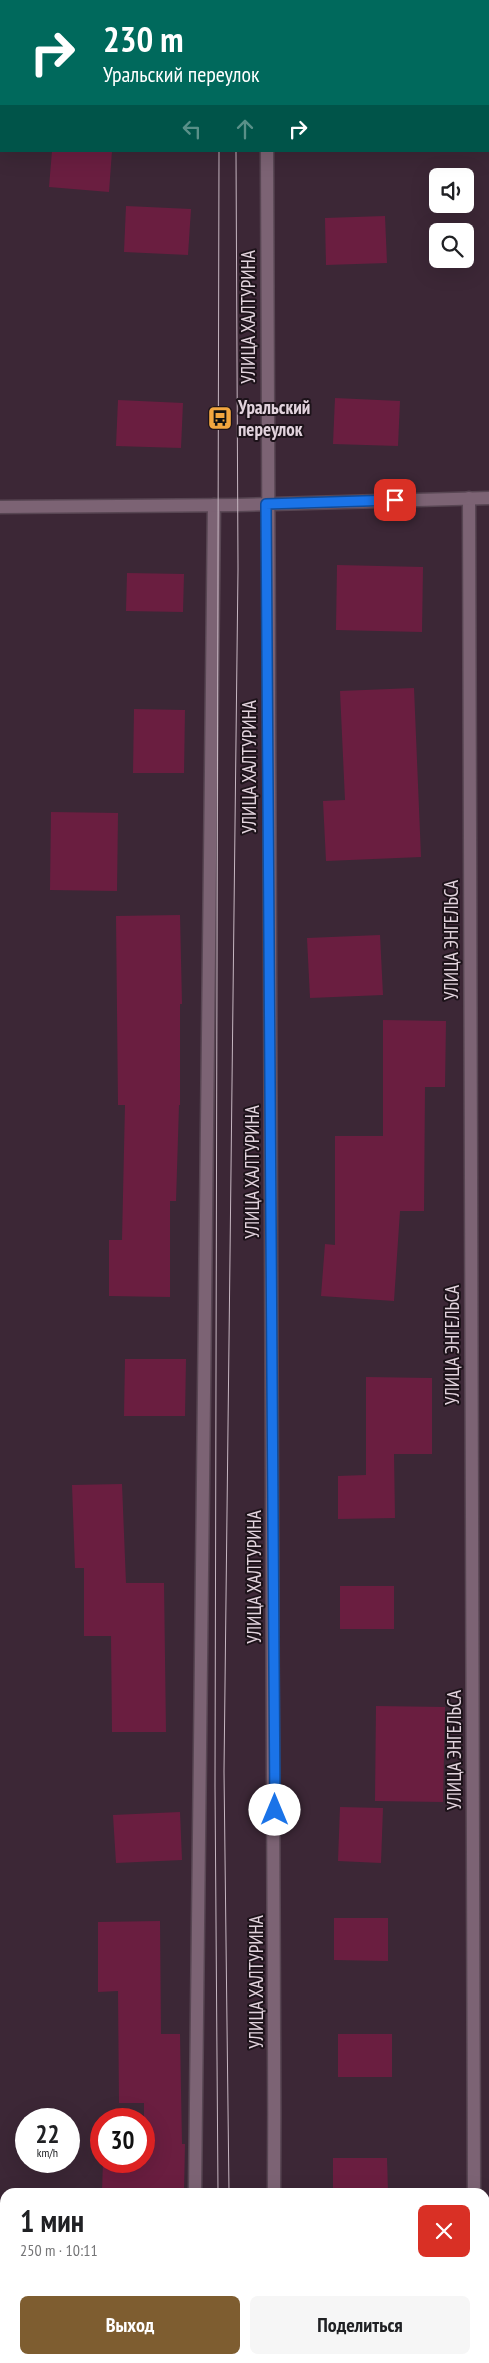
<!DOCTYPE html>
<html lang="ru">
<head>
<meta charset="utf-8">
<style>
  body { margin:0; font-family:"PT Sans Narrow",sans-serif; background:#f6f6f6; color:#202124; height:100vh; display:flex; flex-direction:column; font-size:19px; white-space:nowrap }
  * { box-sizing:border-box; margin:0 }
  p { font-size:16px; color:#757577 }
  .icon { flex:none; width:28px; height:28px; fill:none; stroke:currentColor; stroke-width:2; stroke-linecap:round; stroke-linejoin:round }
  .map { position:relative; flex:1; overflow:hidden }
  .sheet { position:absolute; left:0px; top:2188px; width:490px; height:176px; display:flex; flex-direction:column; background:#fff; border-radius:15px 15px 0 0; box-shadow:0 5px 20px #0002 }
  .sheet>* { flex:none }
  .top-card { position:absolute; left:0px; top:0px; width:490px; height:152px; box-shadow:0 5px 20px #0002; background:#00695c; color:#fff; overflow:hidden }
  .fabs { position:absolute; left:429px; top:168px; display:grid; gap:10px }
  .fabs a { display:grid; place-items:center; width:45px; height:45px; border-radius:8px; background:#fff; box-shadow:0 5px 20px #0002; font-size:25px }
  .speed { position:absolute; left:15px; top:2108px; display:flex; gap:10px; font-size:25px; font-weight:700; text-align:center }
  .speed>* { display:grid; place-content:center; width:65px; height:65px; border-radius:50%; background:#fff; box-shadow:0 5px 20px #0002; line-height:1 }
  .speed small { font-size:12px; font-weight:400 }
  .speed .limit { border:8px solid #d22; background:#fff; color:#111 }
  .pin { position:absolute; display:grid; place-items:center; width:42px; height:42px; color:#fff; margin:-21px; border-radius:10px; box-shadow:0 2px 8px #0006 }
  .me { position:absolute; width:55px; margin:-28px; rotate:0deg; stroke-linejoin:round; filter:drop-shadow(0 0 4px #0008) }
  .turn { display:flex; align-items:center; gap:18px; height:105px; padding:0 20px; font-size:22px }
  .turn .icon { width:65px; height:65px; stroke-width:2.5 }
  .turn b { display:block; font-size:35px; line-height:42px }
  .lanes { display:flex; align-items:center; height:48px; padding:0 20px; background:#0003; justify-content:center; gap:25px; direction:ltr }
  .lanes .off { opacity:.35 }
  .round { display:grid; place-items:center; flex:none; width:52px; height:52px; border-radius:8px; background:#f6f6f6 }
  .head { display:flex; align-items:center; justify-content:space-between; height:85px; padding:0 20px }
  h1 { font-size:30px; font-weight:800; line-height:38px }
  .cta { display:flex; gap:10px; margin-top:auto; padding:10px 20px }
  .cta a { flex:1; height:58px; border-radius:8px; background:#7e5d30; color:#fff; font-size:20px; font-weight:800; line-height:58px; text-align:center }
  .cta a+a { background:#f6f6f6; color:#202124 }
  .map>svg:first-child { display:block }
  .building { fill:#6a1e40 }
  .lines { fill:none; stroke-linecap:round; stroke-linejoin:round }
  .service-casing { stroke:#584653; stroke-width:15 }
  .minor-casing { stroke:#584653; stroke-width:15 }
  .service { stroke:#7c6374; stroke-width:12 }
  .minor { stroke:#7c6374; stroke-width:12 }
  .tram { stroke:#c6b6c1; stroke-width:1 }
  .route-casing { stroke:#114b97; stroke-width:12 }
  .route { stroke:#1a73e8; stroke-width:9 }
  .labels { text-anchor:middle; dominant-baseline:central; stroke-width:4; stroke-linejoin:round; paint-order:stroke }
  .street-label { font-size:19px; fill:#e2d3dd; stroke:#1d131a }
  .poi-label { font-size:19px; font-weight:bold; fill:#e2d3dd; stroke:#1d131a; text-anchor:start }
</style>
</head>
<body>
<div class="map">
<svg width="489" height="2363" viewBox="0 0 489 2363">
  <rect width="100%" height="100%" fill="#3c2736"/>
  <!-- building -->
  <g class="building">
    <path d="M52,151H112L109,192L49,187Z"/>
    <path d="M126,206L191,209L188,255L124,252Z"/>
    <path d="M385,216L387,263L326,265L325,218Z"/>
    <path d="M335,398L400,401L398,446L333,444Z"/>
    <path d="M118,400L183,403L181,448L116,446Z"/>
    <path d="M337,565L423,567L422,632L336,630Z"/>
    <path d="M127,573L184,574L183,612L126,611Z"/>
    <path d="M414,688L421,857L326,861L323,801L345,800L340,691Z"/>
    <path d="M134,709L185,710L184,773H133Z"/>
    <path d="M51,812L118,813L117,891L50,890Z"/>
    <path d="M180,915L182,1004H180V1105H179L176,1201H170V1297L109,1296V1240H122L125,1105H118L116,916Z"/>
    <path d="M380,935L383,995L310,998L307,938Z"/>
    <path d="M383,1020L446,1021L445,1087H425L424,1211H400L394,1301L321,1296L325,1244L335,1245V1136H383Z"/>
    <path d="M125,1359H186L185,1416H124Z"/>
    <path d="M366,1377L432,1378V1454H394L395,1518L338,1519V1476L366,1475Z"/>
    <path d="M122,1484L126,1583H164L166,1732H112L111,1636H84V1568H75L72,1485Z"/>
    <rect x="340" y="1586" width="54" height="43"/>
    <path d="M376,1706L445,1707L443,1802L375,1801Z"/>
    <path d="M340,1807L383,1808L381,1863L338,1861Z"/>
    <path d="M180,1812L182,1860L116,1863L113,1815Z"/>
    <path d="M334,1918H388V1961L334,1960Z"/>
    <path d="M160,1921L161,2034H180L182,2144H185L184,2192H102L103,2161H144V2103H119L118,1991L98,1992V1922Z"/>
    <rect x="338" y="2034" width="54" height="43"/>
    <path d="M333,2158H387L388,2192H333Z"/>
  </g>
  <g class="lines">
    <defs>
      <g id="service">
        <path d="M195,2192L214,505"/>
        <path d="M182,2363V2359"/>
      </g>
      <g id="minor">
        <path d="M268,1V0"/>
        <path d="M267,151C265,832 277,1512 274,2192"/>
        <path d="M469,498L474,2192"/>
        <path d="M0,507L238,505L489,498"/>
        <path d="M485,2273L489,2281"/>
      </g>
    </defs>
    <!-- service casing -->
    <use href="#service" class="service-casing"/>
    <!-- minor casing -->
    <use href="#minor" class="minor-casing"/>
    <!-- service -->
    <use href="#service" class="service"/>
    <!-- minor -->
    <use href="#minor" class="minor"/>
    <!-- tram -->
    <g class="tram">
      <path d="M219,0V1"/>
      <path d="M235,0V1"/>
      <path d="M218,2192L215,1786L219,151"/>
      <path d="M229,2192L224,1771L238,569L236,151"/>
      <path d="M220,2359V2363"/>
      <path d="M231,2359V2363"/>
      <path d="M387,2359L421,2363"/>
      <path d="M343,2363L372,2359"/>
    </g>
  </g>
  <g class="lines">
    <defs>
      <path id="route" d="M275,1810L266,504L395,500"/>
    </defs>
    <!-- route casing -->
    <use href="#route" class="route-casing"/>
    <!-- route -->
    <use href="#route" class="route"/>
  </g>
  <!-- icons -->
  <defs>
    <symbol id="bus-square" viewBox="-11 -11 22 22"><rect x="-9" y="-9" width="18" height="18" rx="4" fill="#f1a63f" stroke="#1d131a"/><path d="M-5-6H5V4H4V6H2V4H-2V6H-4V4H-5ZM-3.5-4V0h7V-4ZM-3.5 1.2v1.5H-2V1.2ZM2 1.2v1.5H3.5V1.2Z" fill="#111"/></symbol>
  </defs>
  <g fill-rule="evenodd">
    <use href="#bus-square" x="206" y="404" width="28" height="28"/>
  </g>
  <g class="labels">
    <!-- street labels -->
    <g class="street-label">
      <text transform="translate(248 317) rotate(-90)">УЛИЦА ХАЛТУРИНА</text>
      <text transform="translate(249 767) rotate(-90)">УЛИЦА ХАЛТУРИНА</text>
      <text transform="translate(451 940) rotate(-90)">УЛИЦА ЭНГЕЛЬСА</text>
      <text transform="translate(252 1172) rotate(-90)">УЛИЦА ХАЛТУРИНА</text>
      <text transform="translate(452 1345) rotate(-90)">УЛИЦА ЭНГЕЛЬСА</text>
      <text transform="translate(254 1577) rotate(-90)">УЛИЦА ХАЛТУРИНА</text>
      <text transform="translate(454 1750) rotate(-90)">УЛИЦА ЭНГЕЛЬСА</text>
      <text transform="translate(256 1982) rotate(-90)">УЛИЦА ХАЛТУРИНА</text>
    </g>
    <!-- poi labels -->
    <g class="poi-label">
      <text x="238" y="407">Уральский<tspan x="238" dy="22">переулок</tspan></text>
    </g>
  </g>
</svg>
<div class="fabs">
<a><svg class="icon" aria-label="sound" viewBox="0 0 24 24"><path d="M4 9h4l5-4v14l-5-4H4zM17 9q2 3 0 6"/></svg></a>
<a><svg class="icon" aria-label="search" viewBox="0 0 24 24"><circle cx="10" cy="10" r="6"/><path d="M15 15l6 6"/></svg></a>
</div>
<div class="speed"><div>22<small>km/h</small></div><div class="limit">30</div></div>
<div class="pin" style="left:395px;top:500px;background:#d93025"><svg class="icon" aria-label="arrive" viewBox="0 0 24 24"><path d="M6 21V4h12l-3 4 3 4H6"/></svg></div>
<svg class="me" style="left:275px;top:1810px" viewBox="-20 -20 40 40"><circle r="19" fill="#fff"/><path d="M0-13L10 11 0 6-10 11z" fill="#1a73e8"/></svg>
<div class="top-card">
<div class="turn"><svg class="icon" aria-label="right" viewBox="0 0 24 24"><path d="M7 20v-9h11M14 6l5 5-5 5"/></svg><div><b>230 m</b>Уральский переулок</div></div>
<div class="lanes"><svg class="icon off" aria-label="left" viewBox="0 0 24 24"><path d="M17 20v-9H6M10 6l-5 5 5 5"/></svg><svg class="icon off" aria-label="ahead" viewBox="0 0 24 24"><path d="M12 20V5M6 11l6-6 6 6"/></svg><svg class="icon" aria-label="right" viewBox="0 0 24 24"><path d="M7 20v-9h11M14 6l5 5-5 5"/></svg></div>
</div>
<section class="sheet">
<div class="head"><div><h1>1 мин</h1><p>250 m · 10:11</p></div><a class="round" style="background:#d93025;color:#fff"><svg class="icon" aria-label="close" viewBox="0 0 24 24"><path d="M6 6l12 12M18 6L6 18"/></svg></a></div>
<div class="cta"><a>Выход</a><a>Поделиться</a></div>
</section>
</div>
</body>
</html>
